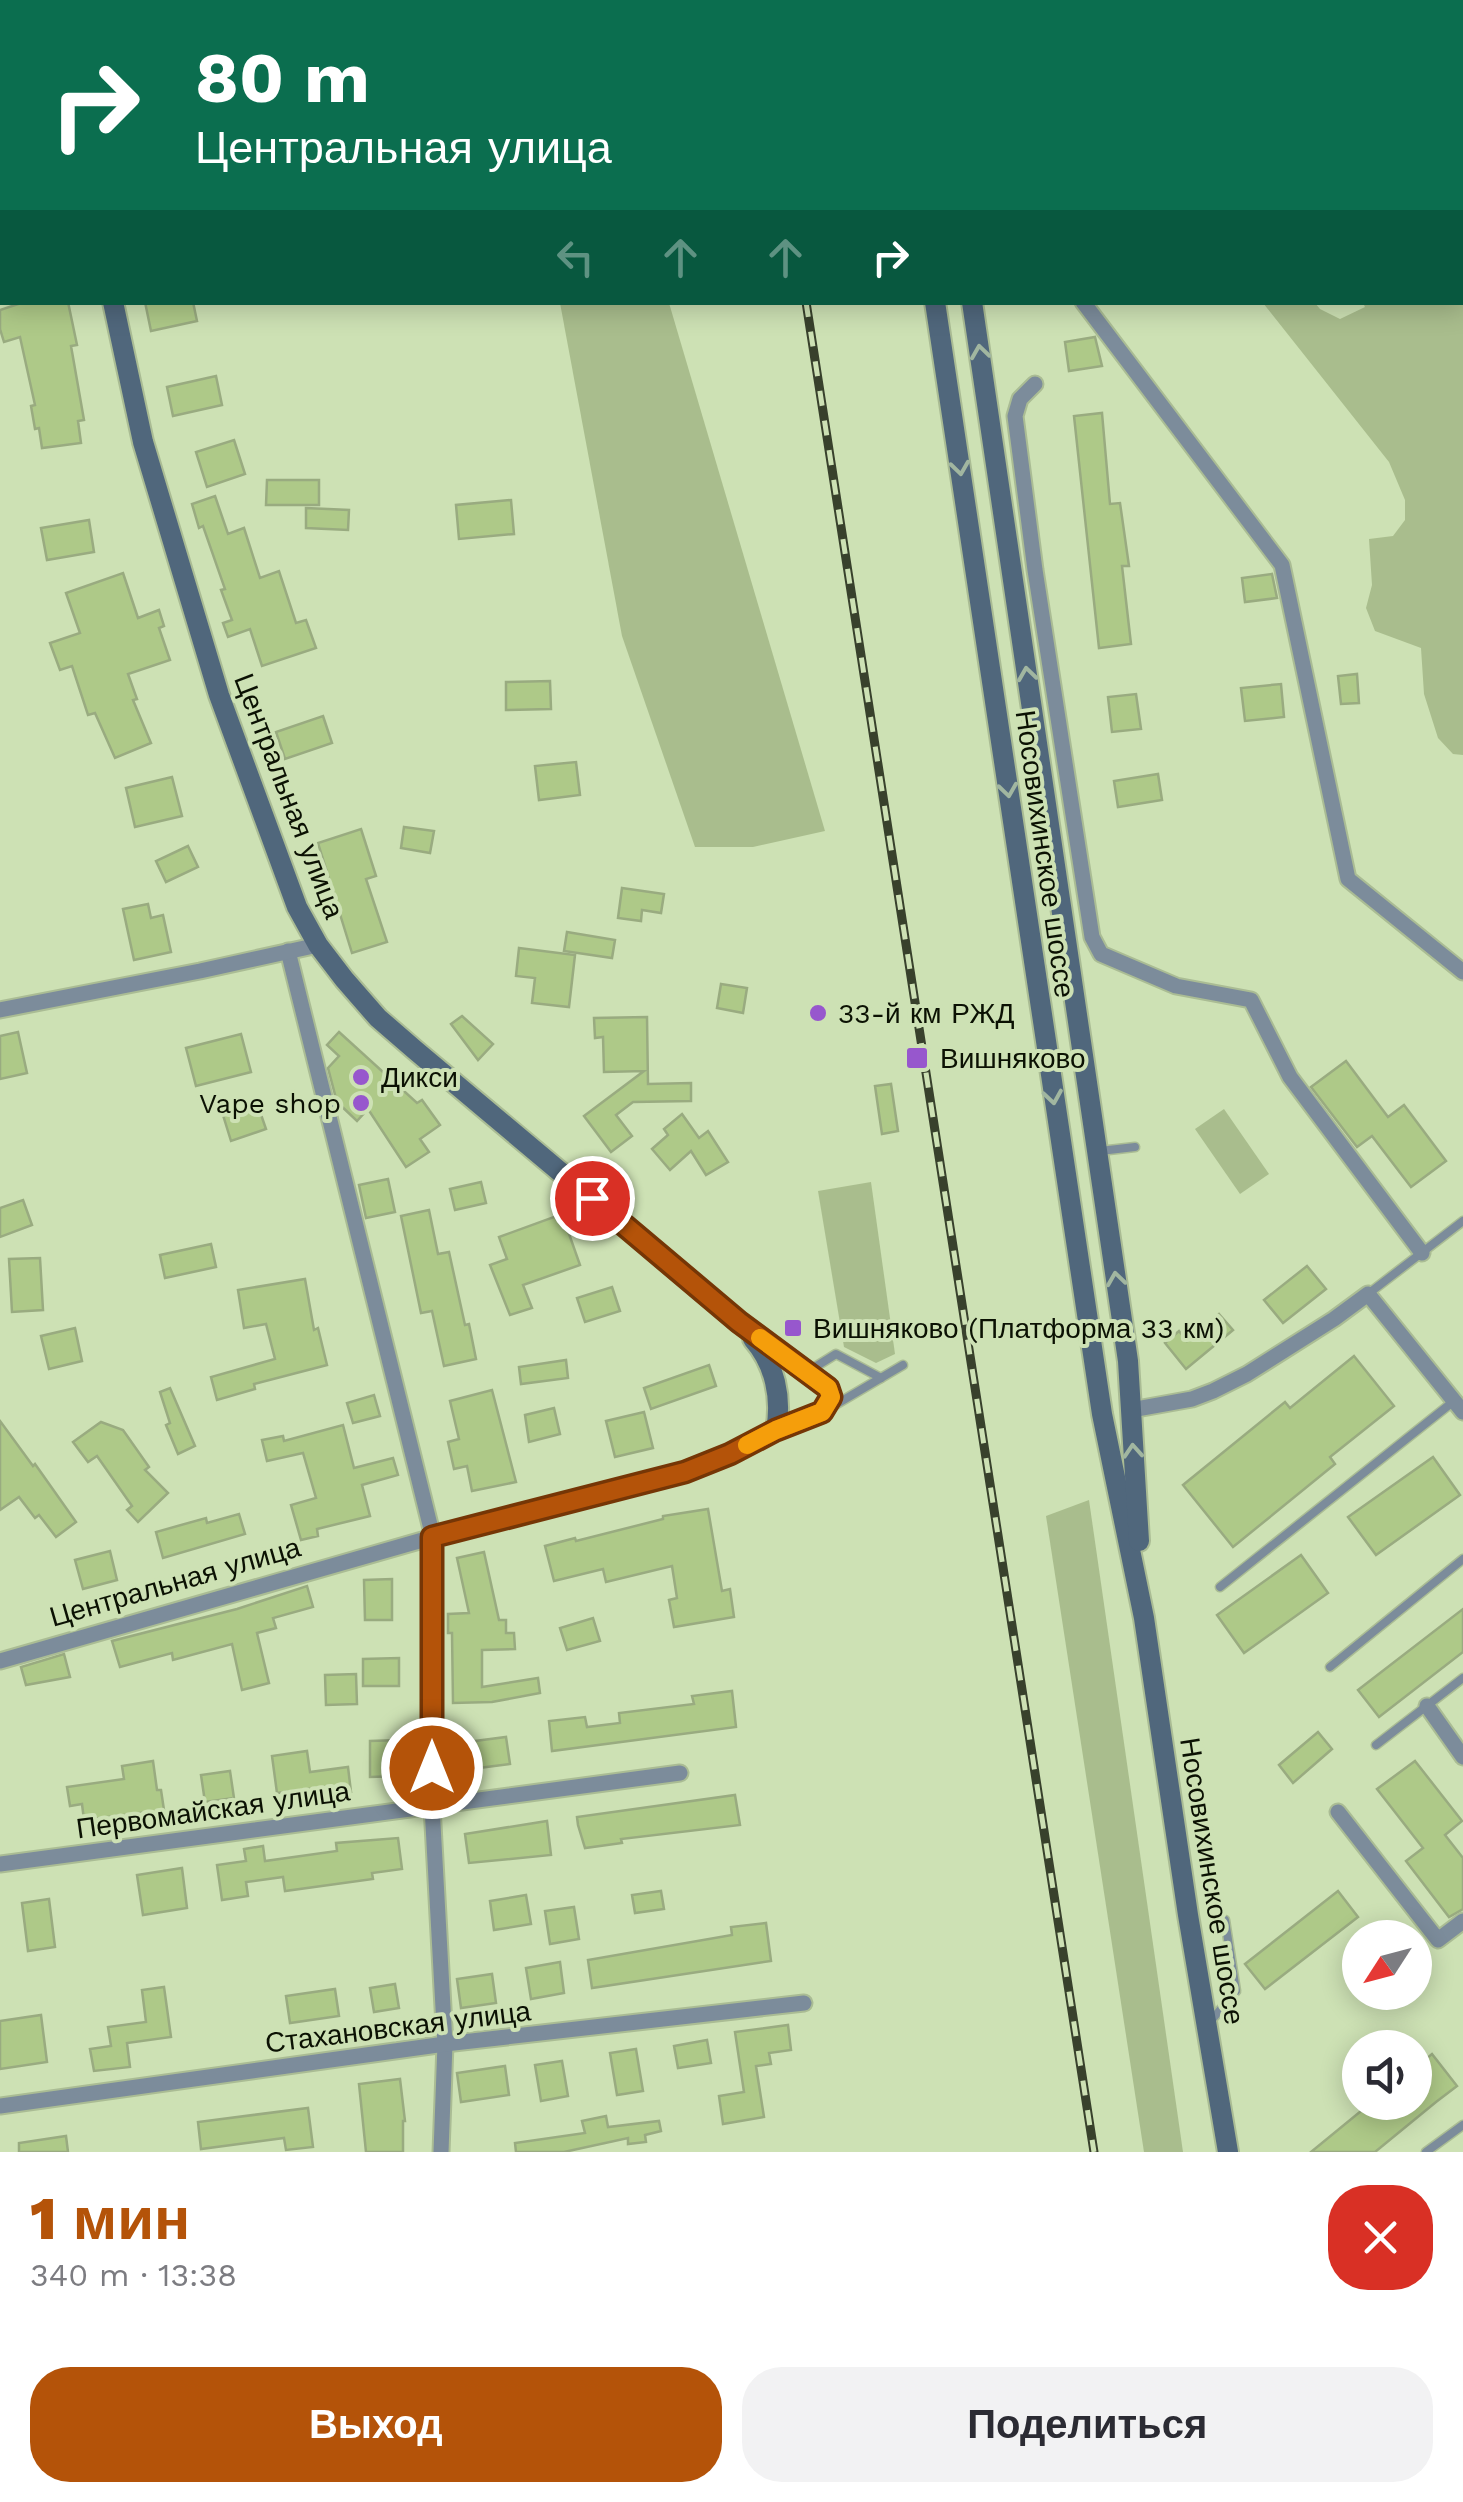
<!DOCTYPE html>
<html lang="ru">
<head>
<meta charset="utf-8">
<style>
  body { margin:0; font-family:"Work Sans",sans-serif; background:#f2f2f3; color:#2b2b33; height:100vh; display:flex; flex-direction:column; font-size:38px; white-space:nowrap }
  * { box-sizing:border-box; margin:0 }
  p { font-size:32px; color:#7c7c81 }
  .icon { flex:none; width:55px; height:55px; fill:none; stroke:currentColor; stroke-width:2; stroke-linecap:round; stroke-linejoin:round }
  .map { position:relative; height:2152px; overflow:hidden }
  .side { display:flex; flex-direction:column; background:#fff; flex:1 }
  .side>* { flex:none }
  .guide { position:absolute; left:0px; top:0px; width:1465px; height:305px; box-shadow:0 5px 25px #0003; background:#0b6e4f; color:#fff; overflow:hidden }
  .needle { width:65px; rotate:234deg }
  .buttons { position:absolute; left:1342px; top:1920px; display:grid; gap:20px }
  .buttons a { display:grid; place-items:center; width:90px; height:90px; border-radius:50%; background:#fff; box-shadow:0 5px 25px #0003; font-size:50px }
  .pin { position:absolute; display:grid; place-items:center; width:85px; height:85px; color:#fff; margin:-42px; border:5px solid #fff; border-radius:50%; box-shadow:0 2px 10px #0007 }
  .me { position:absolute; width:110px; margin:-55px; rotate:0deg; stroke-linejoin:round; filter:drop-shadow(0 0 8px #0008) }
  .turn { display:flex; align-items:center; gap:35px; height:210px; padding:0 30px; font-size:45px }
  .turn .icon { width:130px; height:130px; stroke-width:2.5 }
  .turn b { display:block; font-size:70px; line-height:85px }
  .lanes { display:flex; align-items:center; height:95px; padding:0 30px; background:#0003; justify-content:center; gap:50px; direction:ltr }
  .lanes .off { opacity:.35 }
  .round { display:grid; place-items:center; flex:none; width:105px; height:105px; border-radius:40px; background:#f2f2f3 }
  .headline { display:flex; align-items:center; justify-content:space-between; height:170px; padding:0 30px }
  h1 { font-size:60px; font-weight:800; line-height:75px; color:#b45309 }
  .cta { display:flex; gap:20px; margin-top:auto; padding:20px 30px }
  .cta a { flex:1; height:115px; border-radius:40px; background:#b45309; color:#fff; font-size:40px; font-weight:800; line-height:115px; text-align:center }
  .cta a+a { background:#f2f2f3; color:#2b2b33 }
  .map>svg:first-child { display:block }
  .green { fill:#a9bd8d }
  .building { fill:#aec988; stroke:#99ab80; stroke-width:2.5 }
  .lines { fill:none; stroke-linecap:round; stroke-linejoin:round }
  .lane-casing { stroke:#aabc94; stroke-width:11 }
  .street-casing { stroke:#aabc94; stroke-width:19 }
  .secondary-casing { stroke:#aabc94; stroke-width:24 }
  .lane { stroke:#7c8c9b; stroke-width:8 }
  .street { stroke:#7c8c9b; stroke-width:15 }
  .secondary { stroke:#50677c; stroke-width:20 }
  .rail-casing { stroke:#38412c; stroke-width:9 }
  .rail { stroke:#cde1b4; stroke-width:5; stroke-dasharray:15; stroke-linecap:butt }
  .oneway { stroke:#a1b6a0 }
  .route-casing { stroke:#753606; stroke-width:25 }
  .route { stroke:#b45309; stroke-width:18 }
  .slow { stroke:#f59e0b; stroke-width:18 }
  .poi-dot { fill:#9757cd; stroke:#cde1b4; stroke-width:4 }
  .labels { text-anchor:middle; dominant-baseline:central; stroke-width:8; stroke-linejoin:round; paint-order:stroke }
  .street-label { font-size:28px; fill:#0b1103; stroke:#cde1b4 }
  .poi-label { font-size:28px; fill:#0b1103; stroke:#cde1b4; text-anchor:start }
</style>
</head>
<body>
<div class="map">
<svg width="1463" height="2152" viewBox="0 0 1463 2152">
  <rect width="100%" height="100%" fill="#cde1b4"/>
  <!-- green -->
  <g class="green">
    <path d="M1463,212V755L1453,754L1438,738L1424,694L1421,648L1375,631L1366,608L1372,585L1369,539L1393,536L1405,520V500L1389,462L1263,303H1315L1320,309L1340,319L1365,307L1363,303L1462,302Z"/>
    <path d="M560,303H669L825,831L753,847H695L622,636Z"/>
    <path d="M1224,1109L1269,1174L1240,1194L1195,1129Z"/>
    <path d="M871,1182L895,1354L876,1363L844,1347L818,1191Z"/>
    <path d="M1089,1500L1183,2152H1144L1046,1516Z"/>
  </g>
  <!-- building -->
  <g class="building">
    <path d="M24,302H68L77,345L71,346L84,420L78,421L81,443L42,448L39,428L35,429L31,406L35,405L20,337L4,342L0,329V310Z"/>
    <path d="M145,302H193L197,321L151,331Z"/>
    <path d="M1095,337L1102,366L1069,371L1065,342Z"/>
    <path d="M216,376L222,405L173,416L167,387Z"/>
    <path d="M1102,413L1110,504L1120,503L1129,566H1122L1131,644L1099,648L1074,416Z"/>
    <path d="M234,440L245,474L207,487L196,452Z"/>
    <path d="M267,480H319V505H266Z"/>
    <path d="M215,496L228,534L244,528L260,578L279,571L296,623L306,620L316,648L262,666L250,629L228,637L223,623L232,620L221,590L225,589L203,526L199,528L192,504Z"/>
    <path d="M511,500L514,534L459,539L456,505Z"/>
    <path d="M306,508L349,510L348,530L306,528Z"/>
    <path d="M89,520L94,552L47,560L41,528Z"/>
    <path d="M123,573L138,618L159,610L164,626L159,628L170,660L128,674L137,699L133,700L151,743L115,758L95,713L88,715L72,666L60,670L50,643L80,633L66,593Z"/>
    <path d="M1272,574L1277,598L1245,602L1242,578Z"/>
    <path d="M1357,674L1359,703L1341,704L1338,676Z"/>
    <path d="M550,681L551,709L506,710V682Z"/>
    <path d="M1281,684L1284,717L1245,721L1241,688Z"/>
    <path d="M1136,694L1141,729L1112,732L1108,697Z"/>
    <path d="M323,716L332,743L285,759L276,732Z"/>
    <path d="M576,762L580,795L539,800L535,766Z"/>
    <path d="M1158,774L1162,800L1118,807L1114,781Z"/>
    <path d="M172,777L182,816L135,827L126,788Z"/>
    <path d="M404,827L434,831L430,853L401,848Z"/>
    <path d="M361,829L376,876L366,879L387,942L352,953L318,843Z"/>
    <path d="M188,846L198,867L166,882L156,861Z"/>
    <path d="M622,888L664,894L661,913L642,910L641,921L618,918Z"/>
    <path d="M148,904L151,918L163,915L171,952L134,960L123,909Z"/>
    <path d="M567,932L615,940L612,958L564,951Z"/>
    <path d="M519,948L575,955L569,1007L532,1003L535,978L516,976Z"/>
    <path d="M721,984L747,988L743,1013L717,1008Z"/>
    <path d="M462,1016L493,1044L478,1060L451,1024Z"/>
    <path d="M647,1017L648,1084L691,1083V1101L633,1102L616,1115L632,1136L611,1152L584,1116L644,1071L604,1072L603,1037L595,1038L594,1018Z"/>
    <path d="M18,1032L27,1073L0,1079V1036Z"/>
    <path d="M339,1032L417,1103L422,1100L440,1125L420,1139L429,1152L406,1167L368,1109L357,1121L337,1102L328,1068L339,1056L327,1045Z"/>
    <path d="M241,1034L251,1072L196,1086L186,1048Z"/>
    <path d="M1346,1061L1388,1117L1404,1105L1446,1161L1411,1187L1372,1136L1357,1147L1311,1087Z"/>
    <path d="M891,1084L898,1131L882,1134L875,1086Z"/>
    <path d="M257,1103L266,1129L231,1141L223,1115Z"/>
    <path d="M682,1114L699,1138L708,1131L728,1162L706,1175L691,1151L670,1170L652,1149L668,1135L664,1129Z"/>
    <path d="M388,1179L395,1212L366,1218L359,1185Z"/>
    <path d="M481,1182L486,1203L455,1210L450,1189Z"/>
    <path d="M23,1200L32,1225L0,1237V1208Z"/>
    <path d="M429,1210L438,1254L449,1252L465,1325L469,1324L476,1359L444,1366L432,1311L421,1313L401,1216Z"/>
    <path d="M562,1214L580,1265L523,1285L532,1308L510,1315L490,1265L507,1259L499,1237Z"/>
    <path d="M211,1244L216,1267L165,1278L160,1255Z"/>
    <path d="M40,1258L43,1310L12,1312L9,1259Z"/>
    <path d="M1307,1266L1326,1289L1283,1323L1264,1300Z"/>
    <path d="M305,1279L314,1330L318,1328L327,1365L254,1384L255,1389L217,1400L211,1377L275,1359L266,1324L244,1328L238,1290Z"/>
    <path d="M612,1287L620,1311L585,1322L577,1298Z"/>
    <path d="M1219,1314L1233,1330L1186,1369L1165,1343L1179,1331L1187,1341Z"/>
    <path d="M75,1328L82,1361L49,1369L41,1336Z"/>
    <path d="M1354,1356L1394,1406L1330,1457L1335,1464L1233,1547L1183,1485L1285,1402L1290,1408Z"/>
    <path d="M566,1360L568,1378L521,1384L519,1367Z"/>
    <path d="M709,1365L716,1386L651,1409L644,1388Z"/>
    <path d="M170,1388L195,1446L178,1454L166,1425L170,1423L160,1392Z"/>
    <path d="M492,1390L516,1482L472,1491L467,1466L454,1469L448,1442L459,1439L450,1401Z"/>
    <path d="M374,1395L380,1416L353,1423L347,1403Z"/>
    <path d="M554,1408L560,1434L529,1442L525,1415Z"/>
    <path d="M644,1412L653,1448L615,1457L606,1421Z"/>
    <path d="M0,1421L33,1466L35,1464L76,1522L56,1537L39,1515L35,1518L19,1497L0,1510Z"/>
    <path d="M101,1422L123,1430L149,1467L145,1470L168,1493L138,1522L127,1510L132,1506L97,1456L88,1462L73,1442Z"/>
    <path d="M343,1425L354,1468L393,1458L398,1475L362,1485L370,1516L317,1529L318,1536L301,1540L291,1505L316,1498L303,1453L267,1461L262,1440L283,1436L284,1441Z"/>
    <path d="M1433,1457L1460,1495L1376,1555L1348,1517Z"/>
    <path d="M708,1509L722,1591L730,1589L734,1617L674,1627L669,1600L677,1598L672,1566L606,1582L603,1569L554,1581L545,1546L575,1538L576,1541L663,1519V1516Z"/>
    <path d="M239,1514L245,1534L163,1558L156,1532L206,1518L207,1523Z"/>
    <path d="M110,1551L117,1580L83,1589L75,1560Z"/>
    <path d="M484,1552L499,1620H506V1633H514L515,1649L482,1650V1687L538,1678L540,1693L492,1702L453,1703L452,1633H448V1614L469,1613L457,1558Z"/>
    <path d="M1301,1555L1328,1593L1244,1653L1217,1615Z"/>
    <path d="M392,1579V1620H365L364,1580Z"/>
    <path d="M307,1586L313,1607L273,1618L276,1628L257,1633L269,1683L242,1690L232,1644L173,1660L172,1653L120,1667L112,1641L237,1609Z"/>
    <path d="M1463,1609V1652L1379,1717L1358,1690Z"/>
    <path d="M593,1618L600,1641L567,1650L560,1628Z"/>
    <path d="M64,1654L70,1677L26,1685L21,1667Z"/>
    <path d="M399,1658V1686H363V1659Z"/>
    <path d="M356,1674L357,1704L326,1705L325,1675Z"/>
    <path d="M732,1691L736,1727L552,1751L549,1721L585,1717L587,1727L620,1723L619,1713L694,1704L692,1696Z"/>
    <path d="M1318,1732L1332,1749L1293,1783L1279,1765Z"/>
    <path d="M506,1737L510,1764L463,1770L459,1743Z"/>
    <path d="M399,1740L400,1776L370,1777V1741Z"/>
    <path d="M307,1751L310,1772L348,1767L351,1792L325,1795L324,1787L277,1793L272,1756Z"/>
    <path d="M153,1761L157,1790H161L164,1810L84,1820L82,1804L70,1806L67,1787L124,1779L122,1766Z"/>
    <path d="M1415,1761L1462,1821L1445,1835L1463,1858V1909L1449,1917L1406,1861L1423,1848L1377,1789Z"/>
    <path d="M230,1771L234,1798L205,1802L201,1775Z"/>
    <path d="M735,1795L740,1825L621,1839L622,1843L585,1848L578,1825L577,1817Z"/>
    <path d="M547,1821L551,1855L469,1863L465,1834Z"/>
    <path d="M398,1838L402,1869L372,1873L373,1879L285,1891L283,1877L246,1882L248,1896L222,1900L217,1865L246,1861L244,1849L263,1846L265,1861L337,1851L336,1843Z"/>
    <path d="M182,1868L187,1908L143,1915L137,1875Z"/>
    <path d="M661,1891L664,1909L635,1913L632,1895Z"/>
    <path d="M1338,1891L1358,1917L1265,1989L1245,1964Z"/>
    <path d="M526,1895L531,1924L494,1930L490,1901Z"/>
    <path d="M49,1899L55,1947L28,1951L22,1903Z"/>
    <path d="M574,1907L579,1939L550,1944L545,1911Z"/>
    <path d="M766,1923L771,1961L592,1988L588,1960L732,1935L731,1927Z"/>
    <path d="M560,1962L564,1993L531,1999L526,1968Z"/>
    <path d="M492,1974L496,2003L461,2008L457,1979Z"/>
    <path d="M395,1984L399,2008L374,2012L370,1988Z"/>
    <path d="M164,1987L171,2037L127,2043L130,2067L94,2071L90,2049L111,2046L108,2027L146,2022L142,1990Z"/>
    <path d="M335,1989L339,2016L290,2023L286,1996Z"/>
    <path d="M41,2015L47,2062L0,2069V2021Z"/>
    <path d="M788,2025L791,2050L769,2053L771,2064L756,2066L764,2117L723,2124L719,2096L744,2092L735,2032Z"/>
    <path d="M707,2040L711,2063L678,2068L674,2046Z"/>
    <path d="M636,2049L643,2091L617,2095L610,2053Z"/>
    <path d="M1432,2054L1457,2086L1436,2102L1375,2152H1311L1372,2102H1415V2068Z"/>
    <path d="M562,2061L568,2096L541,2101L535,2065Z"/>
    <path d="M505,2066L509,2095L461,2102L457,2073Z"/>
    <path d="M400,2079L405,2121H403V2152H366L359,2084Z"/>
    <path d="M308,2108L313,2147L286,2150L284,2138L201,2149L198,2122Z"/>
    <path d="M606,2116L608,2127L659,2121L661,2131L645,2135L646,2142L628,2144V2138L564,2152H516L515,2143L585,2133L582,2121Z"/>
    <path d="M66,2136L68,2152H19V2143Z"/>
  </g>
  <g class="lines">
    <defs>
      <g id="lane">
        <path d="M1100,1151L1135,1147"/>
        <path d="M1368,1294L1463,1221"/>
        <path d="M807,1372L836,1354L881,1378"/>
        <path d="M835,1405L903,1365"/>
        <path d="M1220,1587L1454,1401"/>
        <path d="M1330,1667L1463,1559"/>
        <path d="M1376,1745L1463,1678"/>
        <path d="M1210,2022L1236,1991L1225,1920"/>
        <path d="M1426,2152L1463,2125"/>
      </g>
      <g id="street">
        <path d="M1083,302L1282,565L1348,879L1463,972"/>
        <path d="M1035,384L1020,399L1015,416L1035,570L1092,937L1101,954L1176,986L1251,1000L1290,1077L1422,1253"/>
        <path d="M288,951L433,1537L432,1806L445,2044L441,2152"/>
        <path d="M0,1010L200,971L318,945"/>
        <path d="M1131,1410L1192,1399L1213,1391L1247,1374L1334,1319L1368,1294L1463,1412"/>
        <path d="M0,1661L433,1537L685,1472L730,1454L776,1430"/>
        <path d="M1427,1706L1463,1757"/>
        <path d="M1338,1812L1438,1940L1463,1921"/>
        <path d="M0,1864L680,1773"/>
        <path d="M0,2106L445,2044L804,2003"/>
      </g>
      <g id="secondary">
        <path d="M57,0V2"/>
        <path d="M901,0V2"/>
        <path d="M940,0V2"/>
        <path d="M113,302L143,442L219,695L297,907L318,945L344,979L378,1018L415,1050L739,1322L828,1388L831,1397L822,1412L776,1430"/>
        <path d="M935,302L1102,1414L1144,1618L1188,1915L1228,2152"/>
        <path d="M972,302L1128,1361L1139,1541"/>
        <path d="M753,1339C775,1364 782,1398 776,1430"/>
      </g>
    </defs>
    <!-- lane casing -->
    <use href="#lane" class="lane-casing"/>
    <!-- street casing -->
    <use href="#street" class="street-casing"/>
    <!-- secondary casing -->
    <use href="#secondary" class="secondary-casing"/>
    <!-- lane -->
    <use href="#lane" class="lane"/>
    <!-- street -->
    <use href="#street" class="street"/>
    <!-- secondary -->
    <use href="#secondary" class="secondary"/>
    <defs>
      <g id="rail">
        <path d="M746,0V2"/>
        <path d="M806,302L1094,2152"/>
      </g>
    </defs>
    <!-- rail casing -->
    <use href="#rail" class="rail-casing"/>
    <!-- rail -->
    <use href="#rail" class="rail"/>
  </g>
  <!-- one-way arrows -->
  <defs><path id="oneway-chevron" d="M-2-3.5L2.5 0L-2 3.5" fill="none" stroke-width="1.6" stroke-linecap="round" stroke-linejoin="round" transform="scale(2.5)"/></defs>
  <g class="oneway">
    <use href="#oneway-chevron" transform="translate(980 352) rotate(-98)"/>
    <use href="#oneway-chevron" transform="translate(960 468) rotate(82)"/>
    <use href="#oneway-chevron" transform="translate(1027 674) rotate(-98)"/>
    <use href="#oneway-chevron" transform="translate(1008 790) rotate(82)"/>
    <use href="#oneway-chevron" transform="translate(1053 1097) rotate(81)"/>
    <use href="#oneway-chevron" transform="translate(1116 1279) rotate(-98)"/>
    <use href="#oneway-chevron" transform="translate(1133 1451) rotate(-94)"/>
  </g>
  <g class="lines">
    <defs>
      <path id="route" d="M432,1768V1537L685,1472L730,1454L776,1430L822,1412L831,1397L828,1388L739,1322L592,1198"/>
    </defs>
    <!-- route casing -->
    <use href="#route" class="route-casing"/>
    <!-- route -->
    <use href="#route" class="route"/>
    <!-- slow -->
    <path class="slow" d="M747,1445L776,1430L822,1412L831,1397L828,1388L760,1338"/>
  </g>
  <!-- markers -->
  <g class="poi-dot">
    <circle cx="818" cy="1013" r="10"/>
    <rect x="905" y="1046" width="24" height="24" rx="5"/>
    <circle cx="361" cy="1077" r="10"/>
    <circle cx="361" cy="1103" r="10"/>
    <rect x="783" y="1318" width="20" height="20" rx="5"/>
  </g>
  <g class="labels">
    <!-- street labels -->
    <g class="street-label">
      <text transform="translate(289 796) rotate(69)">Центральная улица</text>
      <text transform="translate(1045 854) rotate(82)">Носовихинское шоссе</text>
      <text transform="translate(175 1582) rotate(-16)">Центральная улица</text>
      <text transform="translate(213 1810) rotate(-8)">Первомайская улица</text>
      <text transform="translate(1212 1881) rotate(81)">Носовихинское шоссе</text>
      <text transform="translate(398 2027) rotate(-7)">Стахановская улица</text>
    </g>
    <!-- poi labels -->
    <g class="poi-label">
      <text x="838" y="1013">33-й км РЖД</text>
      <text x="940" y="1058">Вишняково</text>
      <text x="381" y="1077">Дикси</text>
      <text x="341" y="1103" text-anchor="end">Vape shop</text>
      <text x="813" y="1328">Вишняково (Платформа 33 км)</text>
    </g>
  </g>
</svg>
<div class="buttons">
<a><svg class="needle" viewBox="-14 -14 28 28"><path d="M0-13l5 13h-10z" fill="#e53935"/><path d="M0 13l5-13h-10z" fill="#7c7c81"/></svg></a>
<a><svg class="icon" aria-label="sound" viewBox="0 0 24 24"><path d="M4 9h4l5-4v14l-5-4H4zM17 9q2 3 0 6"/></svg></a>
</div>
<div class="pin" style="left:592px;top:1198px;background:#d93025"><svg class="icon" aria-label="arrive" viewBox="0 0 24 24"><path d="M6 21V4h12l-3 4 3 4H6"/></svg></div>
<svg class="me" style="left:432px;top:1768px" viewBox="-20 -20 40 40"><circle r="17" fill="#b45309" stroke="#fff" stroke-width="3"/><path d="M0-11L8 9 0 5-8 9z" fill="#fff"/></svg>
<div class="guide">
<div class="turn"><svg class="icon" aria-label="right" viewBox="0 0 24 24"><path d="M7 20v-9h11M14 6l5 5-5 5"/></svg><div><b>80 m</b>Центральная улица</div></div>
<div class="lanes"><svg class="icon off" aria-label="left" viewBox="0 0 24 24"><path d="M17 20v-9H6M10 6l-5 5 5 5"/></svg><svg class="icon off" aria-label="ahead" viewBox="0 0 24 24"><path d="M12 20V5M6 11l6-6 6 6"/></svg><svg class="icon off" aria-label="ahead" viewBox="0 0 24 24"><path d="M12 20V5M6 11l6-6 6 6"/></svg><svg class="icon" aria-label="right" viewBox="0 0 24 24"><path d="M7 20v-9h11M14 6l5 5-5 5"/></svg></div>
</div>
</div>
<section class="side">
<div class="headline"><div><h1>1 мин</h1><p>340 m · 13:38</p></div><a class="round" style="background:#d93025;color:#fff"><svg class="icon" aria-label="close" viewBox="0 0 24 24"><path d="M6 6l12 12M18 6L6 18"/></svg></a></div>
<div class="cta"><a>Выход</a><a>Поделиться</a></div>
</section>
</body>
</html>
